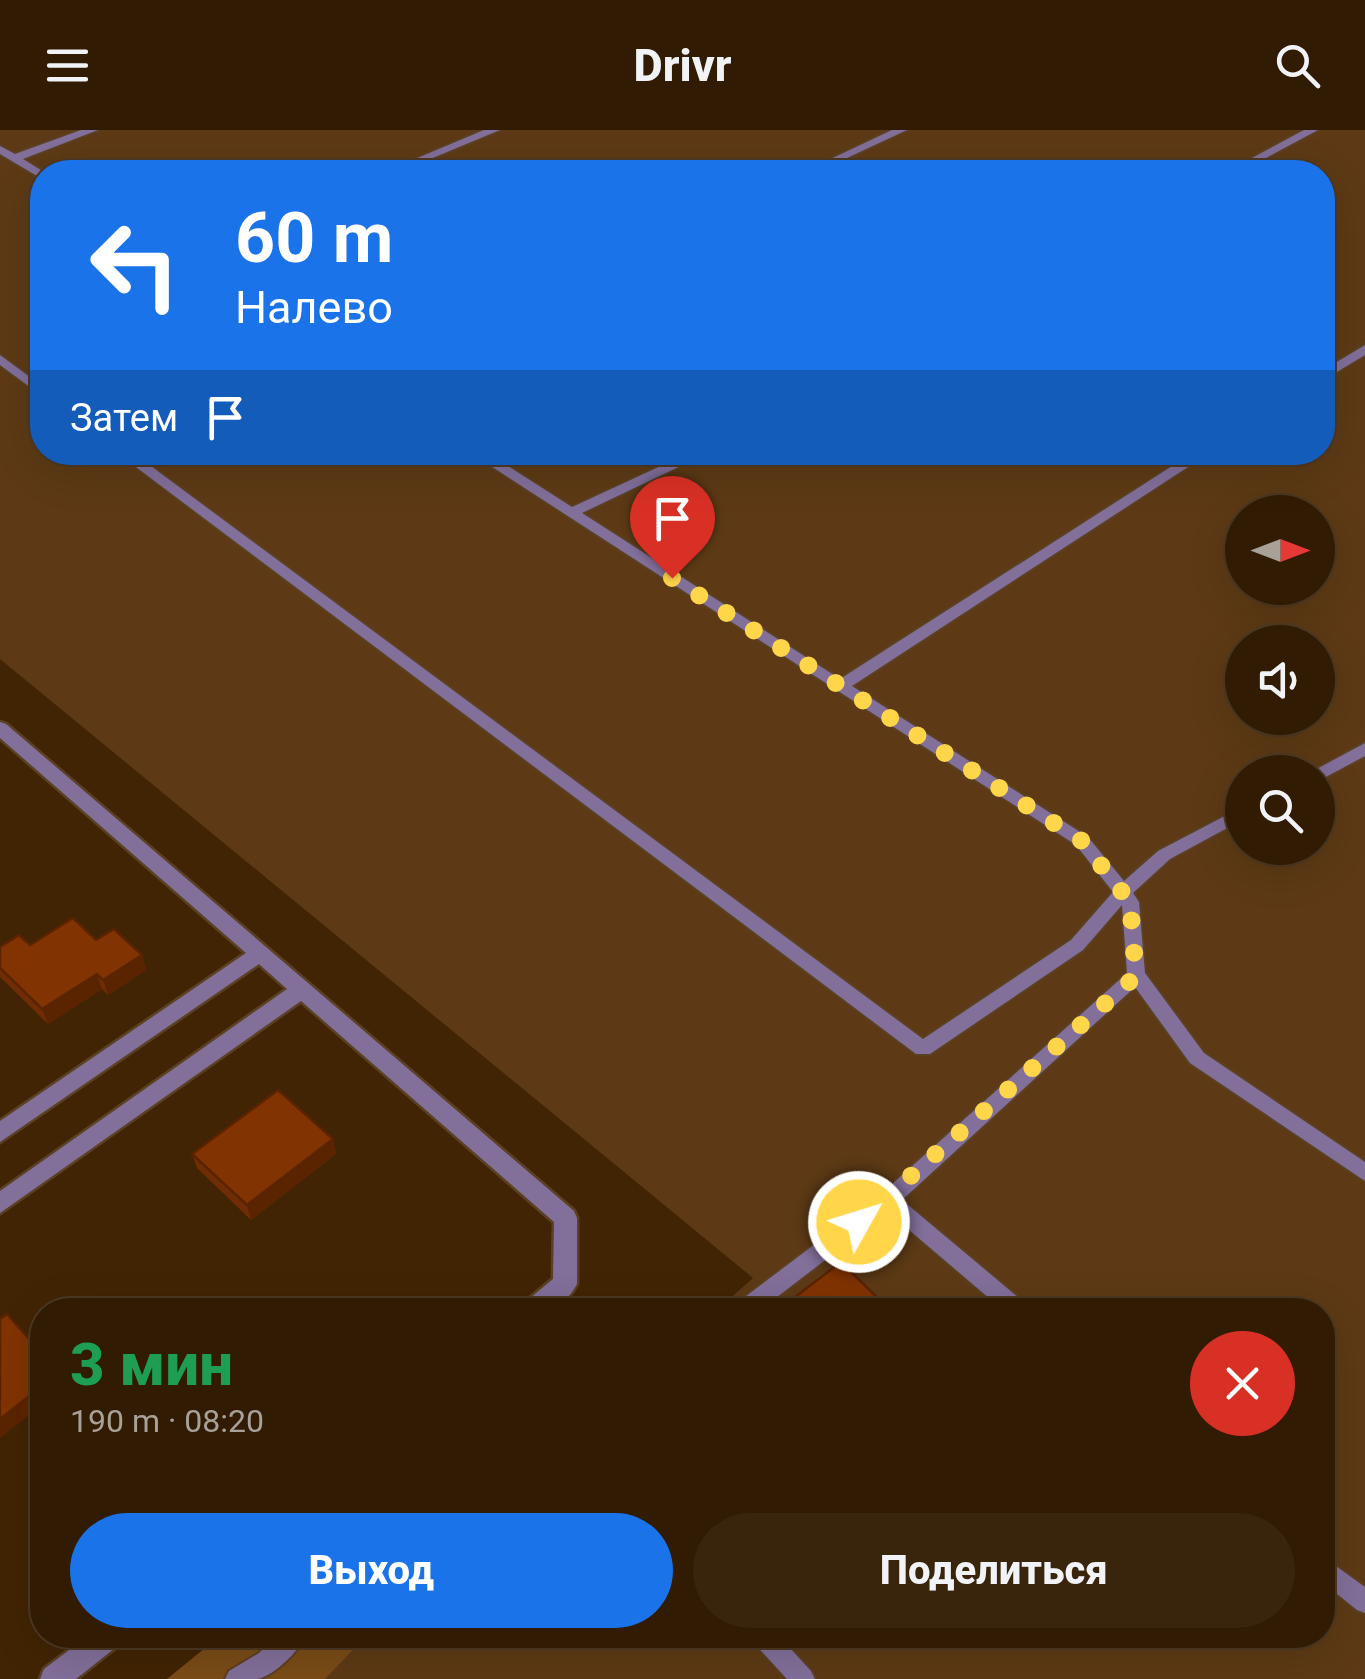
<!DOCTYPE html>
<html lang="ru">
<head>
<meta charset="utf-8">
<style>
  body { margin:0; font-family:Roboto,sans-serif; background:#39240c; color:#f1f3f6; height:100vh; display:flex; flex-direction:column; font-size:38px; white-space:nowrap }
  * { box-sizing:border-box; margin:0 }
  p { font-size:32px; color:#a8a199 }
  .icon { flex:none; width:55px; height:55px; fill:none; stroke:currentColor; stroke-width:2; stroke-linecap:round; stroke-linejoin:round }
  .map { position:relative; flex:1; overflow:hidden }
  .panel { position:absolute; left:30px; top:1168px; width:1305px; height:350px; display:flex; flex-direction:column; background:#311b02; border-radius:40px; box-shadow:0 10px 40px #0002,0 0 0 2px #4c3924 }
  .panel>* { flex:none }
  .hud { position:absolute; left:30px; top:30px; width:1305px; height:305px; border-radius:40px; box-shadow:0 10px 40px #0002,0 0 0 2px #4c3924; background:#1a73e8; color:#fff; overflow:hidden }
  .needle { width:65px; rotate:90deg }
  .buttons { position:absolute; left:1225px; top:365px; display:grid; gap:20px }
  .buttons a { display:grid; place-items:center; width:110px; height:110px; border-radius:50%; background:#311b02; box-shadow:0 10px 40px #0002,0 0 0 2px #4c3924; font-size:50px }
  .pin { position:absolute; display:grid; place-items:center; width:85px; height:85px; color:#fff; margin:-102px -42px; border-radius:50% 50% 50% 0; rotate:-45deg; box-shadow:0 0 10px #0007 }
  .pin .icon { rotate:45deg }
  .me { position:absolute; width:110px; margin:-55px; rotate:51deg; stroke-linejoin:round; filter:drop-shadow(0 0 8px #0008) }
  .turn { display:flex; align-items:center; gap:35px; height:210px; padding:0 40px; font-size:45px }
  .turn .icon { width:130px; height:130px; stroke-width:2.5 }
  .turn b { display:block; font-size:70px; line-height:85px }
  .then { display:flex; align-items:center; height:95px; padding:0 40px; background:#0003; gap:20px; font-size:38px }
  .round { display:grid; place-items:center; flex:none; width:105px; height:105px; border-radius:52px; background:#39240c }
  .head { display:flex; align-items:center; justify-content:space-between; height:170px; padding:0 40px }
  h1 { font-size:60px; font-weight:800; line-height:75px; color:#1e9e55 }
  .primary-button { display:flex; gap:20px; margin-top:auto; padding:20px 40px }
  .primary-button a { flex:1; height:115px; border-radius:60px; background:#1a73e8; color:#fff; font-size:40px; font-weight:800; line-height:115px; text-align:center }
  .primary-button a+a { background:#39240c; color:#f1f3f6 }
  header { display:flex; justify-content:space-between; align-items:center; height:130px; padding:0 40px; background:#311b02; font-size:45px; font-weight:800 }
  .map>svg:first-child { display:block }
  .green { fill:#5d3a15; fill-rule:evenodd }
  .forest { fill:#7a4c17 }
  .lines { fill:none; stroke-linecap:round; stroke-linejoin:round }
  .lane-casing { stroke:#5b4123; stroke-width:4 }
  .street-casing { stroke:#5b4123; stroke-width:5 }
  .lane { fill:#826f9a; fill-rule:evenodd }
  .street { fill:#826f9a; fill-rule:evenodd }
  .wall { fill:#702c02 }
  .shaded-wall { fill:#5b2401 }
  .building { fill:#823302; stroke:#5b2401; stroke-width:2.5 }
  .route { stroke:#ffd54a; stroke-width:18; stroke-dasharray:0 32.4 }
</style>
</head>
<body>
<header><svg class="icon" aria-label="menu" viewBox="0 0 24 24"><path d="M4 6h16M4 12h16M4 18h16"/></svg>Drivr<svg class="icon" aria-label="search" viewBox="0 0 24 24"><circle cx="10" cy="10" r="6"/><path d="M15 15l6 6"/></svg></header>
<div class="map">
<svg width="1365" height="1549" viewBox="0 0 1365 1549">
  <rect width="100%" height="100%" fill="#412403"/>
  <!-- green -->
  <path class="green" d="M0,0H1365V1549H282L334,1505H1322V1180H717L753,1148L0,529ZM42,42H1322V322H42ZM1242,382H1318V458H1242ZM1242,512H1318V588H1242ZM1242,642H1318V718H1242Z"/>
  <!-- forest -->
  <path class="forest" d="M221,1505H367L325,1549H167Z"/>
  <g class="lines">
    <defs>
      <g id="lane">
        <path d="M81,0H98L23,29L44,42L42,49L0,24V16L15,24Z"/>
        <path d="M484,0H500L399,42H384Z"/>
        <path d="M892,0H907L817,42H803Z"/>
        <path d="M1304,0H1318L1240,42H1226Z"/>
        <path d="M1365,215V225L1322,251V241Z"/>
        <path d="M0,225L42,256V266L0,235Z"/>
        <path d="M116,322H132L923,909L1071,810L1113,762L1076,715L469,322H486L572,377L691,322H710L582,383L840,549L1194,322H1211L852,556L1088,707L1124,751L1158,721L1242,677V690L1170,729L1133,763L1139,772L1145,843L1204,923L1365,1032V1051L1190,933L1135,857L902,1070L1025,1173L1028,1180H1003L888,1082L760,1180H734L737,1173L881,1064L1127,843L1122,775L1083,820L930,924H916Z"/>
        <path d="M1365,613V626L1324,648L1318,650V642H1311Z"/>
        <path d="M1322,1426L1365,1457V1483L1357,1480L1322,1452Z"/>
        <path d="M277,1505H306C299,1521 275,1545 258,1549C248,1549 235,1549 225,1549L229,1541L259,1523Z"/>
        <path d="M750,1505H778L811,1541L815,1549H787L754,1513Z"/>
      </g>
      <g id="street">
        <path d="M0,592L6,594L574,1081L577,1088V1154C565,1178 544,1180 520,1180L524,1173L553,1149L554,1092L301,871L0,1083V1061L287,859L259,834L0,1012V991L246,823L0,608Z"/>
        <path d="M89,1505H124L120,1514L76,1549H40L44,1539Z"/>
      </g>
    </defs>
    <!-- lane casing -->
    <use href="#lane" class="lane-casing"/>
    <!-- street casing -->
    <use href="#street" class="street-casing"/>
    <!-- lane -->
    <use href="#lane" class="lane"/>
    <!-- street -->
    <use href="#street" class="street"/>
  </g>
  <!-- wall -->
  <g class="wall">
    <path d="M96,810L142,825L146,840L108,865L102,859L48,894L0,847V817Z"/>
    <path d="M333,1009L336,1024L251,1090L197,1038L192,1024Z"/>
  </g>
  <!-- shaded-wall -->
  <g class="shaded-wall">
    <path d="M142,825L146,840L108,865L103,850Z"/>
    <path d="M97,844L102,859L48,894L42,879Z"/>
    <path d="M333,1009L336,1024L251,1090L247,1075Z"/>
    <path d="M42,1256V1275L0,1308V1289Z"/>
  </g>
  <!-- building -->
  <g class="building">
    <path d="M73,788L96,810L114,799L142,825L103,850L97,844L42,879L0,838V817L19,805L30,815Z"/>
    <path d="M278,960L333,1009L247,1075L192,1024Z"/>
    <path d="M841,1132L890,1180H778Z"/>
    <path d="M7,1184L42,1224V1256L0,1289V1189Z"/>
  </g>
  <g class="lines">
    <!-- route -->
    <path class="route" d="M672,448L1082,711L1130,772L1136,846L859,1092"/>
  </g>
</svg>
<div class="buttons">
<a><svg class="needle" viewBox="-14 -14 28 28"><path d="M0-13l5 13h-10z" fill="#e53935"/><path d="M0 13l5-13h-10z" fill="#a8a199"/></svg></a>
<a><svg class="icon" aria-label="sound" viewBox="0 0 24 24"><path d="M4 9h4l5-4v14l-5-4H4zM17 9q2 3 0 6"/></svg></a>
<a><svg class="icon" aria-label="search" viewBox="0 0 24 24"><circle cx="10" cy="10" r="6"/><path d="M15 15l6 6"/></svg></a>
</div>
<div class="pin" style="left:672px;top:448px;background:#d93025"><svg class="icon" aria-label="arrive" viewBox="0 0 24 24"><path d="M6 21V4h12l-3 4 3 4H6"/></svg></div>
<svg class="me" style="left:859px;top:1092px" viewBox="-20 -20 40 40"><circle r="17" fill="#ffd54a" stroke="#fff" stroke-width="3"/><path d="M0-11L8 9 0 5-8 9z" fill="#fff"/></svg>
<div class="hud">
<div class="turn"><svg class="icon" aria-label="left" viewBox="0 0 24 24"><path d="M17 20v-9H6M10 6l-5 5 5 5"/></svg><div><b>60 m</b>Налево</div></div>
<div class="then">Затем<svg class="icon" aria-label="arrive" viewBox="0 0 24 24"><path d="M6 21V4h12l-3 4 3 4H6"/></svg></div>
</div>
<section class="panel">
<div class="head"><div><h1>3 мин</h1><p>190 m · 08:20</p></div><a class="round" style="background:#d93025;color:#fff"><svg class="icon" aria-label="close" viewBox="0 0 24 24"><path d="M6 6l12 12M18 6L6 18"/></svg></a></div>
<div class="primary-button"><a>Выход</a><a>Поделиться</a></div>
</section>
</div>
</body>
</html>
